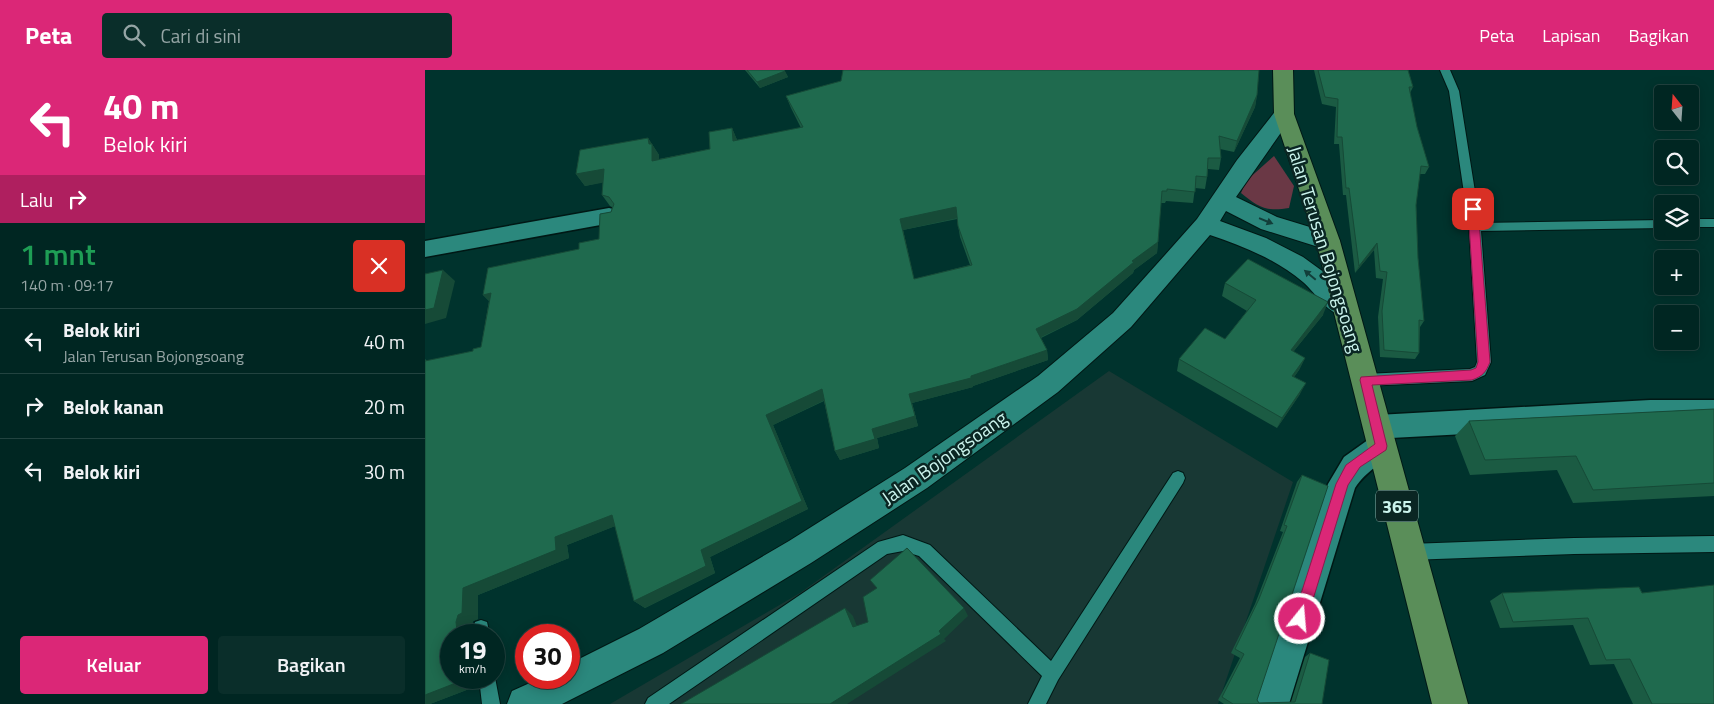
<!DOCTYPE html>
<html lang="id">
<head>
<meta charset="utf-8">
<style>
  body { margin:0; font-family:"Titillium Web",sans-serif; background:#0a2e2a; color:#f1f3f6; height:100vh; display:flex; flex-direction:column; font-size:19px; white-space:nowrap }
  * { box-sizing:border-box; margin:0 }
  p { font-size:16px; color:#95a5a5 }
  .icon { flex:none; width:28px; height:28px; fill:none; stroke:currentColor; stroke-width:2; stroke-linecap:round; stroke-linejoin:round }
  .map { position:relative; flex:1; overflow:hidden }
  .details { display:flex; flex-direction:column; background:#002622; width:425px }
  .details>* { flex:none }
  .guide { background:#db2777; color:#fff; overflow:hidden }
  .needle { width:32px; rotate:343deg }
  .controls { position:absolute; left:1229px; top:15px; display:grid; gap:10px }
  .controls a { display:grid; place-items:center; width:45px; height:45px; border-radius:5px; background:#002622; box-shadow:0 2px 12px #0003,0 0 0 1px #224340; font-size:25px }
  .speed { position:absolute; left:15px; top:554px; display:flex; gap:10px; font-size:25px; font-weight:700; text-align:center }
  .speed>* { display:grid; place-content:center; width:65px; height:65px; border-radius:50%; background:#002622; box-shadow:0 2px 12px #0003,0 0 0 1px #224340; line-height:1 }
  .speed small { font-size:12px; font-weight:400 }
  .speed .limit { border:8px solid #d22; background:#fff; color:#111 }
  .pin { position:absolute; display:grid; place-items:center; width:42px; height:42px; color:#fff; margin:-21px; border-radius:10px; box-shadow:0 2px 8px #0006 }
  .me { position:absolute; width:55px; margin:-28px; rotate:17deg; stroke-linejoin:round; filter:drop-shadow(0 0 4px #0008) }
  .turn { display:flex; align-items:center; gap:18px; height:105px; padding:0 20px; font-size:22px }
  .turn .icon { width:65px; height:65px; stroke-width:2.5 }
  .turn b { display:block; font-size:35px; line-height:42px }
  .then { display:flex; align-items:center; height:48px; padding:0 20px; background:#0003; gap:10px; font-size:19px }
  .round { display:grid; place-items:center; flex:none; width:52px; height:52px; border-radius:5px; background:#0a2e2a }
  .head { display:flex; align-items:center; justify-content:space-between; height:85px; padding:0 20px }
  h1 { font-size:30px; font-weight:600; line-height:38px; color:#1e9e55 }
  .action { display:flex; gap:10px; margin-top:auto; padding:10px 20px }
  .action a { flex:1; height:58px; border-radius:5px; background:#db2777; color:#fff; font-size:20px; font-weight:600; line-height:58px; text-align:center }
  .action a+a { background:#0a2e2a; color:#f1f3f6 }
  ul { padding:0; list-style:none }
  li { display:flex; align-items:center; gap:15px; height:65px; padding:0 20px; border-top:1px solid #224340 }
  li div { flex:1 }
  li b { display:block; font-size:19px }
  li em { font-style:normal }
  header { display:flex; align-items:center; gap:30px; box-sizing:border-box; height:70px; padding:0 25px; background:#db2777; color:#fff }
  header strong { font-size:24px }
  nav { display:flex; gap:28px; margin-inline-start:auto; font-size:18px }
  .search { width:350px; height:45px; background:#0a2e2a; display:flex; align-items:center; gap:12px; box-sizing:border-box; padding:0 18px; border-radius:5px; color:#95a5a5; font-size:19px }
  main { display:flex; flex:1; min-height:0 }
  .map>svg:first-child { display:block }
  .built { fill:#183834 }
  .green { fill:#6a3845 }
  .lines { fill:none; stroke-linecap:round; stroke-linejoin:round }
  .lane-casing { stroke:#001815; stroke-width:2 }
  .street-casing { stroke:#001815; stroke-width:3 }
  .secondary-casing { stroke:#001815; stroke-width:2 }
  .primary-casing { stroke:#001815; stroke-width:2 }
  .lane { fill:#2b887d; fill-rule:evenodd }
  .street { fill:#2b887d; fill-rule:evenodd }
  .secondary { fill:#2b887d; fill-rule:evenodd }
  .primary { fill:#5a8e59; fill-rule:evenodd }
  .wall { fill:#1b5b43; fill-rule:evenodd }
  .shaded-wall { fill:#164a37 }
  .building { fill:#1f6a4e; stroke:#164a37; fill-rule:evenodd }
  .oneway { fill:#123e3a }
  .route { fill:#db2777; stroke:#8e194d }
  .labels { text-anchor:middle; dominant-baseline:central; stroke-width:5; stroke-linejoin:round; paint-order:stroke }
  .shield { fill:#0a2623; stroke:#91b6b0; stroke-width:1 }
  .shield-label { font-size:18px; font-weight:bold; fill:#cbf4ed }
  .street-label { font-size:19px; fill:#cbf4ed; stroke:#0a2623 }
</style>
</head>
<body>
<header>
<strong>Peta</strong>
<div class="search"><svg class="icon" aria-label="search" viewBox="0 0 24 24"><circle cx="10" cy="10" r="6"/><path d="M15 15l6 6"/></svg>Cari di sini</div>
<nav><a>Peta</a><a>Lapisan</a><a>Bagikan</a></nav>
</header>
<main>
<section class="details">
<div class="guide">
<div class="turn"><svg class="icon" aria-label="left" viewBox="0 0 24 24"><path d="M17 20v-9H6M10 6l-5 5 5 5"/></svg><div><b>40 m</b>Belok kiri</div></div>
<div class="then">Lalu<svg class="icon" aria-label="right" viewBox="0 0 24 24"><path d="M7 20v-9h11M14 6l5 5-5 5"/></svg></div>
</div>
<div class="head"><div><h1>1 mnt</h1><p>140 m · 09:17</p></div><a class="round" style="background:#d93025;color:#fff"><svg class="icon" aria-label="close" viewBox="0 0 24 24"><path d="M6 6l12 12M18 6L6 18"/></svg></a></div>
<ul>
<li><svg class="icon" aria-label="left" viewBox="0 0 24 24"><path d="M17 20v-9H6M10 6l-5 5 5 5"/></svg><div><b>Belok kiri</b><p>Jalan Terusan Bojongsoang</p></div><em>40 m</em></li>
<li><svg class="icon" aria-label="right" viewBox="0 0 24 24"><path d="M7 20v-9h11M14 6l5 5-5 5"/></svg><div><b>Belok kanan</b></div><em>20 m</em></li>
<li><svg class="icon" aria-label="left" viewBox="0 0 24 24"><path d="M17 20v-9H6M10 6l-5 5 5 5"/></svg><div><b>Belok kiri</b></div><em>30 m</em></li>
</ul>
<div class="action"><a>Keluar</a><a>Bagikan</a></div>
</section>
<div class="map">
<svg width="1289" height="634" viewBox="0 0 1289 634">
  <rect width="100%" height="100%" fill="#00332d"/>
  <!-- built -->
  <path class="built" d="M684,301L868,412L793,634H185L375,523Z"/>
  <!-- green -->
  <path class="green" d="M849,86L869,116L864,138C841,142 833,137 816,123L821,111Z"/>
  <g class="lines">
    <defs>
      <g id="lane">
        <path d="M1015,0H1025L1034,21L1055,153L1238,150V158L1056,161L1066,292L1060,305L1047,311L940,316L935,314L933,310L935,306L940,304L1045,299L1050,297L1052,292L1044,157L1024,21Z"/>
        <rect x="1265" y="149" width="24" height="8"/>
        <path d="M753,401L758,403L760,408L758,413L633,610L621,634H603L617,606L494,486L478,481L462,484L244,634H220L223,628L453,472L478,465L505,475L626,591L748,403Z"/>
        <path d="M1289,466V482L1149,484L984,490L978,487L976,482L978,477L984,474L1149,468Z"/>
        <path d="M56,550L62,552L65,565H49L48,558L50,552Z"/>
        <path d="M69,602L75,634H57L54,608H69Z"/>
      </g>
      <g id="street">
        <path d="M184,138L192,140L195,146L192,152L0,187V171Z"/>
        <path d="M1225,330H1289V352L1225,354L966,368L970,376C962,392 941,400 930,418L864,634H830L903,414L919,387L947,367L942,365L938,357L942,349L952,345Z"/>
      </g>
      <path id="secondary" d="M859,37L866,39L869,44L811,127L852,147L911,165L915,171L911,177L903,180L836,159L801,141L795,151L841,168L878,187L900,203L929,231L933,238L929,245C907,252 893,225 878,212C851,189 817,176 785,165L706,257L633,322L502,418L386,493L238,583L137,634H82L87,621L116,608H144V594L214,559L364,471L480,398L613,306L688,243L740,185L772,149L812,90L852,39Z"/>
      <path id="primary" d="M848,0H868L869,44L915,171L1043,634H1007L891,171L849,44Z"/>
    </defs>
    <!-- lane casing -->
    <use href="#lane" class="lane-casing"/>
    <!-- street casing -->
    <use href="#street" class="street-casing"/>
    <!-- secondary casing -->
    <use href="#secondary" class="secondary-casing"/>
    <!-- primary casing -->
    <use href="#primary" class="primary-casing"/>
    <!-- lane -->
    <use href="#lane" class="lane"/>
    <!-- street -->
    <use href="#street" class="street"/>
    <!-- secondary -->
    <use href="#secondary" class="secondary"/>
    <!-- primary -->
    <use href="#primary" class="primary"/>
  </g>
  <!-- wall -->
  <g class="wall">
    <path d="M320,0H359L363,7L335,18Z"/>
    <path d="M418,0H834L832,25L830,37L809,82L795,79L796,88L794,100L783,99L782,107L780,119L770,118L768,133L741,131L740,133H736L732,183L709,200L708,203L652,250L616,268L622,280L623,290L548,316V317L487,333L493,356L452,368L454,378L415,390L410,381L399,331L348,355L383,439L285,487L290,503L220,538L209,531L190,456L142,475L144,488L53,525V549L48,551L46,558L47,565H26V608H52V616L5,634H0V289L2,291L48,281V279L56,277L64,231L58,225L63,198L154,179V173L174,169L175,144L186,142L187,137L185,136L177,125L178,112L160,116L151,104L155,80L223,68L234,85V89L285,79L284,62L307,58L312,70L376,58L366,38L361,26L416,11ZM532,149L535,167L545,195L489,209L478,160Z"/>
    <path d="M889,0H983L988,17L985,23L992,57L1004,97L1000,104H995L991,135L993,188L999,251L995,257L994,283L990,289L955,287L953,247L958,209L951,208L949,180L930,203L921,125H918L914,74H909L911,37L897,34Z"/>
    <path d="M800,213L898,245L868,282L880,288L874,300L869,307L875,324L852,358L752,301L754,289L800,269L822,241L797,226Z"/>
    <path d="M1289,339V426L1148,433L1132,400L1045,405L1030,366L1044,351Z"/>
    <path d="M877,405L832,630L834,633L866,632L880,587L885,583L897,634H799L793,630L815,588L806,583L830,534L858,462L855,461L872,412Z"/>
    <path d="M1077,523H1217L1289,634H1208L1189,594L1165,595L1148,555L1075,558L1065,531Z"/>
  </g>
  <!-- shaded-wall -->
  <g class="shaded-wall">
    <path d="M360,1L363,7L335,18L332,12Z"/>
    <path d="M832,25L830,37L809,82L812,71Z"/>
    <path d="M307,58L312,70L308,71Z"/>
    <path d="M223,68L234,85V102L227,91Z"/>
    <path d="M179,99L187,111L160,116L151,104Z"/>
    <path d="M531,137L533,148L478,160L492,220L475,149Z"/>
    <path d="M733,172L732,183L709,200L708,203L652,250L612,269L611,259Z"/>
    <path d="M952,173L949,180L930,203L934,196Z"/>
    <path d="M18,200L30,211L21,248L0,254V240Z"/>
    <path d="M66,223L70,236L58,225Z"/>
    <path d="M903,232L898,245L860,292L866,280Z"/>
    <path d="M622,280L623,290L548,316V317L487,333L493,356L452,368L454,378L415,390L410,381L447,359L484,324L546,306Z"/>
    <path d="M880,288L874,300L862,317L867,306Z"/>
    <path d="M881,313L875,324L852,358L857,348Z"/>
    <path d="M397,319L402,329L348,355L383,439L285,487L290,503L220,538L209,531L341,345Z"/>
    <path d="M187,445L198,453L142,475L144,488L53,525V549L48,551L46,558L47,565H37L32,561L31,552L38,518L130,467Z"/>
    <path d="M420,538L428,546L435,564L428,557Z"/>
    <path d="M539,538L543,546L519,569L521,571L422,634H405L514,561Z"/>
    <path d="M36,608H52V616L5,634H0V625Z"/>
  </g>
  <!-- building -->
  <g class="building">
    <path d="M322,0H359L360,1L332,12Z"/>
    <path d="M418,0H834L832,25L812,71L794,66L796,88H783L782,107L771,106L770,122L742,119V121H737L733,172L707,191L709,192L652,239L611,259L622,280L546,306V308L484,324L490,346L447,359L450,369L410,381L397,319L341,345L377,431L276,480L281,496L209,531L187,445L130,467L131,480L38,518L37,543L33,545L31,552L32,561H37V565H26V608H36V611L0,625V291L48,281V279L56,277L66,223L58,225L63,198L154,179V173L174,169L175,144L186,142L189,134L184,127L177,125L179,99L151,104L155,80L223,68L224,74H227V91L285,79L284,62L307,58L308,71L378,57L361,26L416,11ZM531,137L533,156L547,195L489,209L475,149Z"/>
    <path d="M893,0H983L988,17H984L992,57L1004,97L996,96L991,135L993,188L999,251L994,250V283L959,280L957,241L962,202L955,201L952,173L934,196L924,118H921L917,67H912L913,29L900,27Z"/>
    <path d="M823,189L903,232L866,280L880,288L867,306L881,313L857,348L754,289L780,258L800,269L831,230L800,213Z"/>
    <path d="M18,200L9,238L0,240V204Z"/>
    <path d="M1289,339V413L1168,420L1151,386L1060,390L1044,351Z"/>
    <path d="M877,405L903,416L832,630L834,633L870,632L885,583L904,590L897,634H808L797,627L819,584L810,579L834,529L862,456L859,455Z"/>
    <path d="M482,478L539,538L514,561L516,564L405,634H256L420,538L428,557L443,552L438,527L452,518L445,510Z"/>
    <path d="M1289,515V634H1227L1205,589L1181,590L1163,548L1088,552L1077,523L1214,517L1217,523Z"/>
  </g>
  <!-- one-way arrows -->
  <defs><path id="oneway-solid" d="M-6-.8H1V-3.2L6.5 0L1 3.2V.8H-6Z" transform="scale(1.25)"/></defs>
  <g class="oneway">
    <use href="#oneway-solid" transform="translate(841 151) rotate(22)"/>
    <use href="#oneway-solid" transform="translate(885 205) rotate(-140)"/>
  </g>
  <!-- route -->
  <path class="route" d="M1048,136L1053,139L1065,292C1061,302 1058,306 1047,310L947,315L962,376L961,380L935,397L923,415L882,549L880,553L875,556L870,553L868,549L911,414L921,395L950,374L935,310L936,307L1046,300L1051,298L1053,292L1043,139Z"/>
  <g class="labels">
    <!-- shield labels -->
    <rect class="shield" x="951" y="420.5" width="42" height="31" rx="4"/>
    <g class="shield-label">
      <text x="972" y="436">365</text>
    </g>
    <!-- street labels -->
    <g class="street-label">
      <text transform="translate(901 179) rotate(73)">Jalan Terusan Bojongsoang</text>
      <text transform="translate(519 387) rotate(-35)">Jalan Bojongsoang</text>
    </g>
  </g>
</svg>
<div class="controls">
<a><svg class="needle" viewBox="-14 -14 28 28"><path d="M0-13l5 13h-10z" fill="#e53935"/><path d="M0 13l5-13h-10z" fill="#95a5a5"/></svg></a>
<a><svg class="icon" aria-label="search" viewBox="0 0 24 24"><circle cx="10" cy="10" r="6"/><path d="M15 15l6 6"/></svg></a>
<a><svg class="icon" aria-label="layers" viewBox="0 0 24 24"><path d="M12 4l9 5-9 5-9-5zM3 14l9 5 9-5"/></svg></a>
<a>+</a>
<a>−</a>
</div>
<div class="speed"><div>19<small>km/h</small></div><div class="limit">30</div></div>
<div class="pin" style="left:1048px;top:139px;background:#d93025"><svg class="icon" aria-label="arrive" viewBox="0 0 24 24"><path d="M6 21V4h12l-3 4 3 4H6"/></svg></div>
<svg class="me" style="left:875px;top:549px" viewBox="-20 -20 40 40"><circle r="17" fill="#db2777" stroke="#fff" stroke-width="3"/><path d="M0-11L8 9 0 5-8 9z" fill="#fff"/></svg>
</div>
</main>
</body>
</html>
